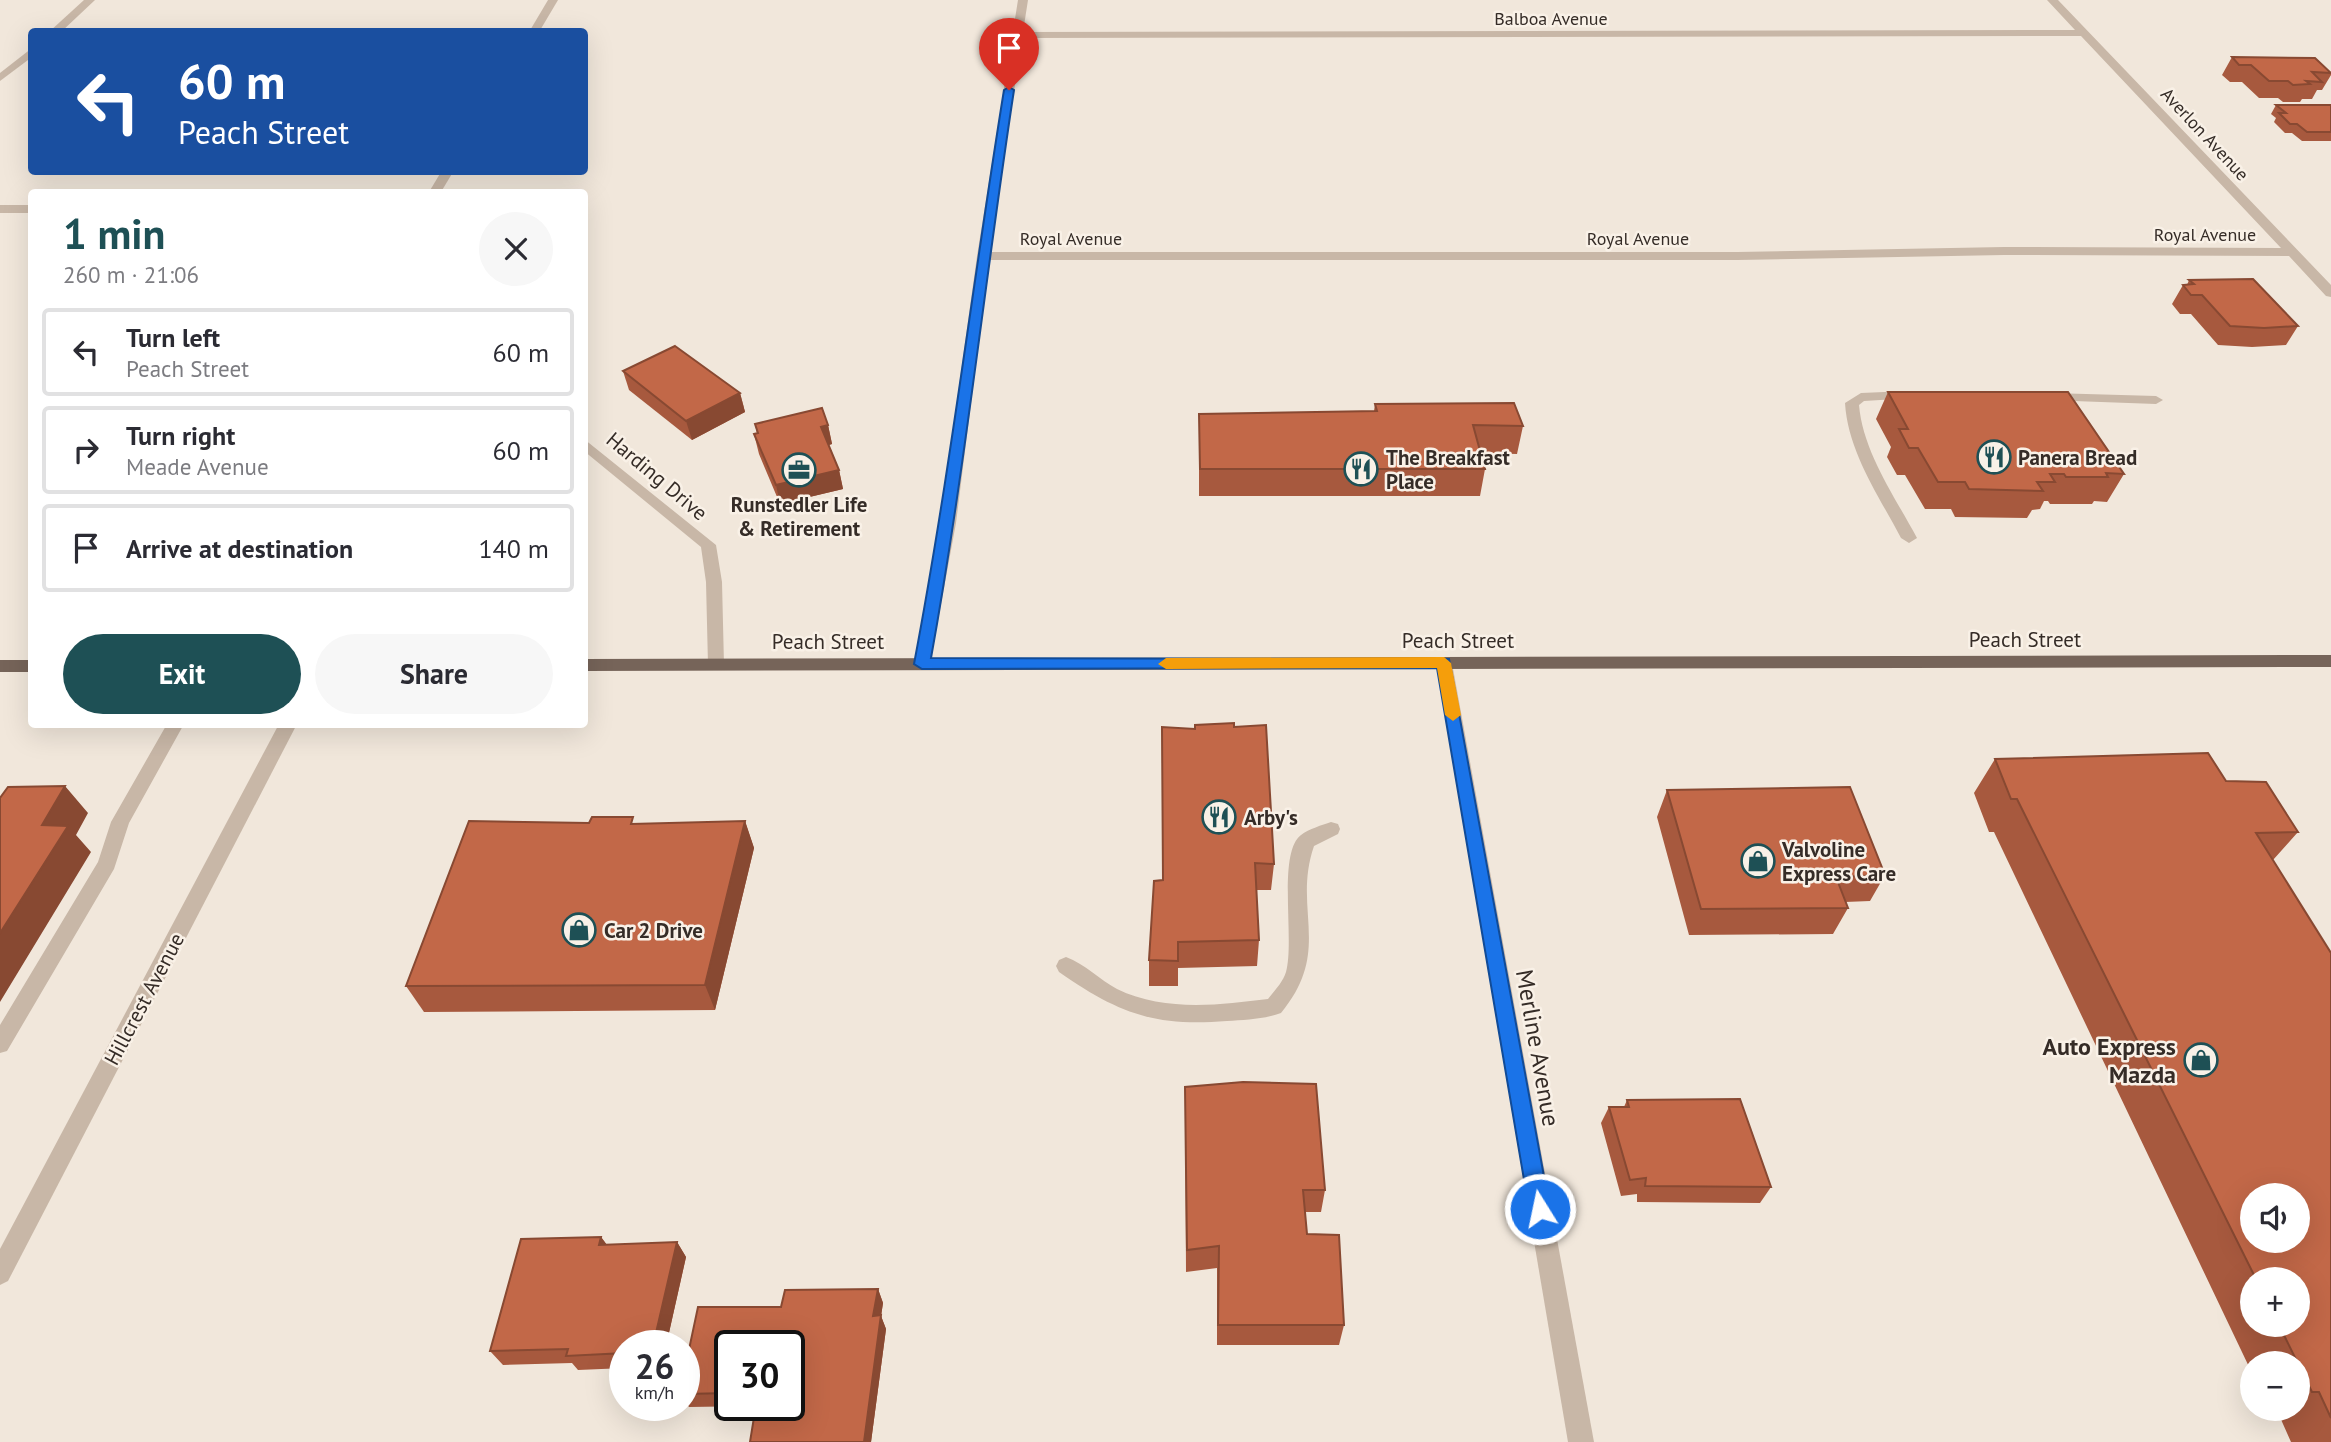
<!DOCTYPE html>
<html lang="en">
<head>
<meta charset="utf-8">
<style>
  body { margin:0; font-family:"PT Sans",sans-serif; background:#f7f7f7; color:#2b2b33; height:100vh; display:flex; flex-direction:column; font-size:26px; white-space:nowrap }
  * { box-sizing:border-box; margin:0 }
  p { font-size:23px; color:#7c7c81 }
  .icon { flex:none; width:38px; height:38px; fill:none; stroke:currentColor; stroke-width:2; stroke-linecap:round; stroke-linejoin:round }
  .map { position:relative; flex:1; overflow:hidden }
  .side { position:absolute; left:28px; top:189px; width:560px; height:539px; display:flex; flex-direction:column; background:#fff; border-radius:7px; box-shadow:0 7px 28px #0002 }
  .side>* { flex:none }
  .banner { position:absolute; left:28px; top:28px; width:560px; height:147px; border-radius:7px; box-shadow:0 7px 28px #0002; background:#1a4fa0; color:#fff; overflow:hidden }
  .tools { position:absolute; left:2240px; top:1183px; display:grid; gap:14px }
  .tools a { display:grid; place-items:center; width:70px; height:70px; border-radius:50%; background:#fff; box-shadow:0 7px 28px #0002; font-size:35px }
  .speed { position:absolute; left:609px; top:1330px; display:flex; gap:14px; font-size:35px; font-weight:700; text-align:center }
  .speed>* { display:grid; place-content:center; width:91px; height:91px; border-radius:50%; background:#fff; box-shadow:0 7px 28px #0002; line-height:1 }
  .speed small { font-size:18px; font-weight:400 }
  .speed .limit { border:4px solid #111; border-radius:10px; background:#fff; color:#111 }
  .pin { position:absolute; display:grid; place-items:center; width:60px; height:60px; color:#fff; margin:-72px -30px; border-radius:50% 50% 50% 0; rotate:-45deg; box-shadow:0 0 7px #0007 }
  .pin .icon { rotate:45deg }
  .me { position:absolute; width:77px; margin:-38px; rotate:350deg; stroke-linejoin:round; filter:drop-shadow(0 0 5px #0008) }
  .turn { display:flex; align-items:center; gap:24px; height:147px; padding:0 35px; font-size:32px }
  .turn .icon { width:91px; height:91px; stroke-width:2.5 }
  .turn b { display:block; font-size:49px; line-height:60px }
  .round { display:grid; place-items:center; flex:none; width:74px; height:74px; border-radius:37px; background:#f7f7f7 }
  .head { display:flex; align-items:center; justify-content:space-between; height:119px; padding:0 35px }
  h1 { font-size:42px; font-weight:600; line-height:52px; color:#1e5055 }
  .action { display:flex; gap:14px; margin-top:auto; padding:14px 35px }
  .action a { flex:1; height:80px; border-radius:42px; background:#1e5055; color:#fff; font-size:28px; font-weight:600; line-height:80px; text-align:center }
  .action a+a { background:#f7f7f7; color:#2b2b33 }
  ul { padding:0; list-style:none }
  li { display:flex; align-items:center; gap:21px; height:88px; margin:0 14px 10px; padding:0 21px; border:4px solid #e1e1e2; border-radius:7px }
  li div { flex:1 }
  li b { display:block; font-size:26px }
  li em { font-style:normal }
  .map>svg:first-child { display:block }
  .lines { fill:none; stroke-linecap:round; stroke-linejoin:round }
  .minor { fill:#c8b7a7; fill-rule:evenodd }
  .major { fill:#766459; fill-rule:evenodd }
  .wall { fill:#a7593e; fill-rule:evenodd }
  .shaded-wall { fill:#884932 }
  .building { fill:#c26848; stroke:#884932; stroke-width:2; fill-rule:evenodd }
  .route { fill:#1a73e8; stroke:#114b97; stroke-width:2 }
  .slow { fill:#f59e0b }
  .labels { text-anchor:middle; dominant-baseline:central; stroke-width:5; stroke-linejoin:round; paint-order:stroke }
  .far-street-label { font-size:18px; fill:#352c27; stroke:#f9f1e7 }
  .poi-label { font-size:21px; font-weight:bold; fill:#352c27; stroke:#f9f1e7; text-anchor:start }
  .street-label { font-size:21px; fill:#352c27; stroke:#f9f1e7 }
  .near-poi-label { font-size:24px; font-weight:bold; fill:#352c27; stroke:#f9f1e7; text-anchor:end }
  .near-street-label { font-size:24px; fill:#352c27; stroke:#f9f1e7 }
</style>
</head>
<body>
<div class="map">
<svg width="2331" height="1442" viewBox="0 0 2331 1442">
  <rect width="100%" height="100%" fill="#f1e7db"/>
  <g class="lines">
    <!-- minor -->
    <g class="minor">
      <path d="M84,0H95L61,32H49Z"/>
      <path d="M548,0H558L539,32H529Z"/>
      <path d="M1018,0H1028L1023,32L2075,30L2047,0H2058L2331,285V297L2326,296L2289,256L2004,255L1737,260H989L956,523L930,664L922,670L914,664L940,523L977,256ZM2081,36L2281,248L2004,247L1737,252H990L1022,38Z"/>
      <path d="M32,48V57L0,81V73Z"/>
      <path d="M441,172H453L441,192H429Z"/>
      <rect x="0" y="205" width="32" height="8"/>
      <path d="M1908,391L1915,395L1913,398L1864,401L1859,405C1863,452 1895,497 1917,538L1909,543L1901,538C1879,496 1848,452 1845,403L1861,393Z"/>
      <path d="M2051,393L2156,396L2163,400L2156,404L2046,400V394Z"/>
      <path d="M584,439L716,545L722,582L724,665L722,669H710L708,665L706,582L701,547L584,451Z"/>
      <path d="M1444,657L1452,663L1594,1442H1568L1436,663Z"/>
      <path d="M167,724H184L129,823L114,869L7,1051L0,1053V1025L98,862L111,822Z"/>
      <path d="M279,724H297L8,1281L0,1285V1249Z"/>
      <path d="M1331,822L1338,824L1340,829L1338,834L1314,846C1292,910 1333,950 1281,1013C1265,1019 1245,1020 1227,1021C1154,1027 1118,1013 1059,972L1056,966L1059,960L1066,957C1085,964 1100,980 1117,989C1164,1012 1219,1005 1268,999C1275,990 1283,982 1286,972C1295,940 1277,853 1301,835C1309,829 1322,825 1331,822Z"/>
    </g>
    <!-- major -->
    <g class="major">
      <path d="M2331,655V667L584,671V659Z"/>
      <rect x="0" y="660" width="32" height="12"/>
    </g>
  </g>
  <!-- wall -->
  <g class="wall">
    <path d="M2232,57L2331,72V75L2322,90H2317L2312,99H2302L2300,102H2283L2278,98H2259L2242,82H2230L2222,75Z"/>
    <path d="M2276,105H2331V141H2302L2292,133H2285L2274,122L2276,118L2271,114Z"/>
    <path d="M2189,280L2298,326L2286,345L2252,347L2218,345L2191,314H2180L2172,304L2183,285H2187Z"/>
    <path d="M623,371L740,393L745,412L692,440L629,390Z"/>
    <path d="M1888,392L2124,474L2107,502L2094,501L2092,504H2050L2048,501H2044L2040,509L2032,510L2027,518L1955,517L1951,509H1925L1905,475H1897L1887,457L1891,447L1876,419Z"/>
    <path d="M1375,404L1523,426L1517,454L1481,453L1485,469L1480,496H1199V414L1374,411Z"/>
    <path d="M755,424L828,425L832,444L829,445L839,470L843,489L780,504L759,454L754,434H757Z"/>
    <path d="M1234,727L1274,864L1271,890H1256L1259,940L1257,966L1178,968V986H1149V960L1163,880L1195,729Z"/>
    <path d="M1995,759L2226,781L2298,832L2273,860L2331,953V1442H2291L2279,1415L2272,1416L2269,1409H2298V1363H2252V1373L1994,832H1989L1974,793ZM2252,1279H2298V1325H2252Z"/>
    <path d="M1667,790L1885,875L1870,901L1845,902L1848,908L1833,934L1689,935L1657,817Z"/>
    <path d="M745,821L754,848L715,1010L424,1012L406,986L636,824Z"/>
    <path d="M1185,1087L1325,1190L1321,1212H1305L1307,1234L1344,1325L1339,1345H1217V1268L1186,1272Z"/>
    <path d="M1627,1100L1771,1187L1760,1203L1637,1202V1194L1621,1196L1601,1123L1609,1107H1624Z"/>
    <path d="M601,1237L607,1245L677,1242L686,1257L666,1346H625V1368L578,1370L572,1363L503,1365L490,1351Z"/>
    <path d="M878,1289L883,1303L881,1316L886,1329L871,1442H750L756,1406L689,1407L684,1400V1373L698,1307H781L785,1290ZM730,1346H789V1405H730Z"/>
  </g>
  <!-- shaded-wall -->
  <g class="shaded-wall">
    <path d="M740,393L745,412L692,440L686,421Z"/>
    <path d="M828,425L832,444L825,446L821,427Z"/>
    <path d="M839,470L843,489L780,504L776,485Z"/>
    <path d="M65,786L88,813L76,835L91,852L0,1002V933L42,825Z"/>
    <path d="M745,821L754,848L715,1010L705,985Z"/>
    <path d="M601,1237L612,1252L599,1245Z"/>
    <path d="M677,1242L686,1257L666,1346H653Z"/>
    <path d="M878,1289L883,1303L881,1316L886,1329L871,1442H864L873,1316Z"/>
  </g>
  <!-- building -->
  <g class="building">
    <path d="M2232,57L2315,58L2331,73L2312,72L2322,82L2306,81L2310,84L2293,85L2288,81H2269L2251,65H2239Z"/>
    <path d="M2276,105H2331V132H2307L2297,124H2290L2279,113H2286Z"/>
    <path d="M2253,279L2298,326L2264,328L2230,326L2202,295H2191L2183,285L2194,284L2189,280Z"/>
    <path d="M675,346L740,393L686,421L623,371Z"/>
    <path d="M1888,392H2068L2124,474L2106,473L2108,477H2066L2064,474H2050L2055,482H2037L2043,491L1969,489L1965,482H1938L1918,448H1909L1899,429H1908Z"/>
    <path d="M1514,403L1523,426L1473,425L1485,469H1200L1199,414L1377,411L1375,404Z"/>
    <path d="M822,408L828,425L821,427L839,470L776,485L754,434L758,433L755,424Z"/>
    <path d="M1234,723V727L1266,725L1274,864L1255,863L1259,940L1178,942V961L1149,960L1154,881L1163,880L1162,727L1195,729V725Z"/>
    <path d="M2208,753L2226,781L2266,782L2298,832L2256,833L2331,953V1418L2319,1392H2312L2279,1325H2298V1279H2256L2017,799H2011L1995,759ZM2252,1195H2298V1241H2252Z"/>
    <path d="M65,786L42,825L68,826L0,933V798L8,787Z"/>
    <path d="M1850,787L1885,875L1836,877L1848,908L1701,909L1667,790Z"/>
    <path d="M592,817H633L631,824L745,821L705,985L406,986L469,821L589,823Z"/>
    <path d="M1243,1082L1316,1084L1325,1190H1303L1307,1234L1339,1235L1344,1325H1218L1219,1246L1187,1250L1185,1087Z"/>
    <path d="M1740,1099L1771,1187L1645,1186L1646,1178L1630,1180L1609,1107H1629L1627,1100Z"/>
    <path d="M601,1237L599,1245L677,1242L653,1346H625V1353L566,1356L568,1349L490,1351L521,1239Z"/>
    <path d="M878,1289L873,1316L881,1315L864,1442H750L756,1405H789V1346H730V1393L684,1394V1373L698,1307H781L785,1290Z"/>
  </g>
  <!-- route -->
  <path class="route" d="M1009,87L1014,90C985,279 965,470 931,658L1449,659L1550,1209L1547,1216L1540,1219L1532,1216L1529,1209L1437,668L922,669L914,664C950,474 973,281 1004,90Z"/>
  <!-- slow -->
  <path class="slow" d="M1444,657L1451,663L1461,715L1453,721L1445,715L1437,668L1166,669L1158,664L1166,658Z"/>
  <!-- icons -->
  <defs>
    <symbol id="restaurant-ring" viewBox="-11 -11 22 22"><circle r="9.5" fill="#f9f1e7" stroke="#1e5055" stroke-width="1.5"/><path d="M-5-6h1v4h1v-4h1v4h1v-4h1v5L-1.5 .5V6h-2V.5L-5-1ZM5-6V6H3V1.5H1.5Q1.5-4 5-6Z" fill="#1e5055"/></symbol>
    <symbol id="office-ring" viewBox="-11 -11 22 22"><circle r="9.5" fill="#f9f1e7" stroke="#1e5055" stroke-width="1.5"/><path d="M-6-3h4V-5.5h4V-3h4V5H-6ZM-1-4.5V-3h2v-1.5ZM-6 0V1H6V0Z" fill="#1e5055"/></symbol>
    <symbol id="shop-ring" viewBox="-11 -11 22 22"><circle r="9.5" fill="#f9f1e7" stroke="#1e5055" stroke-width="1.5"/><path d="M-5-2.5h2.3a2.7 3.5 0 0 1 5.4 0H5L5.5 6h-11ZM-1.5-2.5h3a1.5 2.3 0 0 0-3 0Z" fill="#1e5055"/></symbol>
  </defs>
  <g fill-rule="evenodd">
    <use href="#restaurant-ring" x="1975" y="438" width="38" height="38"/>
    <use href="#restaurant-ring" x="1342" y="450" width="38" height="38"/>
    <use href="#office-ring" x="780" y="451" width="38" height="38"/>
    <use href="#restaurant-ring" x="1200" y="798" width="38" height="38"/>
    <use href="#shop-ring" x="1739" y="842" width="38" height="38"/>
    <use href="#shop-ring" x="560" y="911" width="38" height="38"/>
    <use href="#shop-ring" x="2182" y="1041" width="38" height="38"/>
  </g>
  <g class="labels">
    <!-- far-street labels -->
    <g class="far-street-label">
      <text x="1551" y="18">Balboa Avenue</text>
      <text transform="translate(2205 134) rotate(47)">Averlon Avenue</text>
      <text x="2205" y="234">Royal Avenue</text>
      <text x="1071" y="238">Royal Avenue</text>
      <text x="1638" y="238">Royal Avenue</text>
    </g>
    <!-- poi labels -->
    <g class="poi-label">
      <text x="1386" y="457">The Breakfast<tspan x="1386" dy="24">Place</tspan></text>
      <text x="2018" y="457">Panera Bread</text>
      <text x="799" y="504" text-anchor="middle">Runstedler Life<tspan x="799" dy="24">&amp; Retirement</tspan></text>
      <text x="1244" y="817">Arby's</text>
      <text x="1782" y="849">Valvoline<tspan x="1782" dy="24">Express Care</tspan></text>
      <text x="604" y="930">Car 2 Drive</text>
    </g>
    <!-- street labels -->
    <g class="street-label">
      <text transform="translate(657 476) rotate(40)">Harding Drive</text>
      <text x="2025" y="639">Peach Street</text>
      <text x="1458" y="640">Peach Street</text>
      <text x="828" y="641">Peach Street</text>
      <text transform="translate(144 999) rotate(-62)">Hillcrest Avenue</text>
    </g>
    <!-- near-poi labels -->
    <g class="near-poi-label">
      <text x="2176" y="1046">Auto Express<tspan x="2176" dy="28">Mazda</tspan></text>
    </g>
    <!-- near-street labels -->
    <g class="near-street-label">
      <text transform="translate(1538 1048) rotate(80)">Merline Avenue</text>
    </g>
  </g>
</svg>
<div class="tools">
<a><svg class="icon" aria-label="sound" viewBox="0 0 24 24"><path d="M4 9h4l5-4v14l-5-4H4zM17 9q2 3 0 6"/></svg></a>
<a>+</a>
<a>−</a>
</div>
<div class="speed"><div>26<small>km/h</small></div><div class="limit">30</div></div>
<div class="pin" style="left:1009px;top:90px;background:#d93025"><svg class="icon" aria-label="arrive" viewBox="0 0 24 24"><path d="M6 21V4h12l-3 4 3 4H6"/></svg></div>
<svg class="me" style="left:1540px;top:1209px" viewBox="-20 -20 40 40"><circle r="17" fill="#1a73e8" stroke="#fff" stroke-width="3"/><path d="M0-11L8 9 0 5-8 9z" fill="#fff"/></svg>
<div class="banner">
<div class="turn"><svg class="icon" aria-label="left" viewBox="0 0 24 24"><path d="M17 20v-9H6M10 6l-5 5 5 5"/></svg><div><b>60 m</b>Peach Street</div></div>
</div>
<section class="side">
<div class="head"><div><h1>1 min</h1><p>260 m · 21:06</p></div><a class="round"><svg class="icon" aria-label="close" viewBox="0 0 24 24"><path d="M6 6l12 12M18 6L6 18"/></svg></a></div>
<ul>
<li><svg class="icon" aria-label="left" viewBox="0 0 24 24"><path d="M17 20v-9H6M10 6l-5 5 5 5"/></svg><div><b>Turn left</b><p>Peach Street</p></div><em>60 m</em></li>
<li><svg class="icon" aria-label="right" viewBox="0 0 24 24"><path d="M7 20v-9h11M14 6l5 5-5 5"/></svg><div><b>Turn right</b><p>Meade Avenue</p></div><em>60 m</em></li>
<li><svg class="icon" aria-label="arrive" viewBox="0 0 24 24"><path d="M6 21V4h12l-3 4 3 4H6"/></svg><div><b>Arrive at destination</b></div><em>140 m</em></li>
</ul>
<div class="action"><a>Exit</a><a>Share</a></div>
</section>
</div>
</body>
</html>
